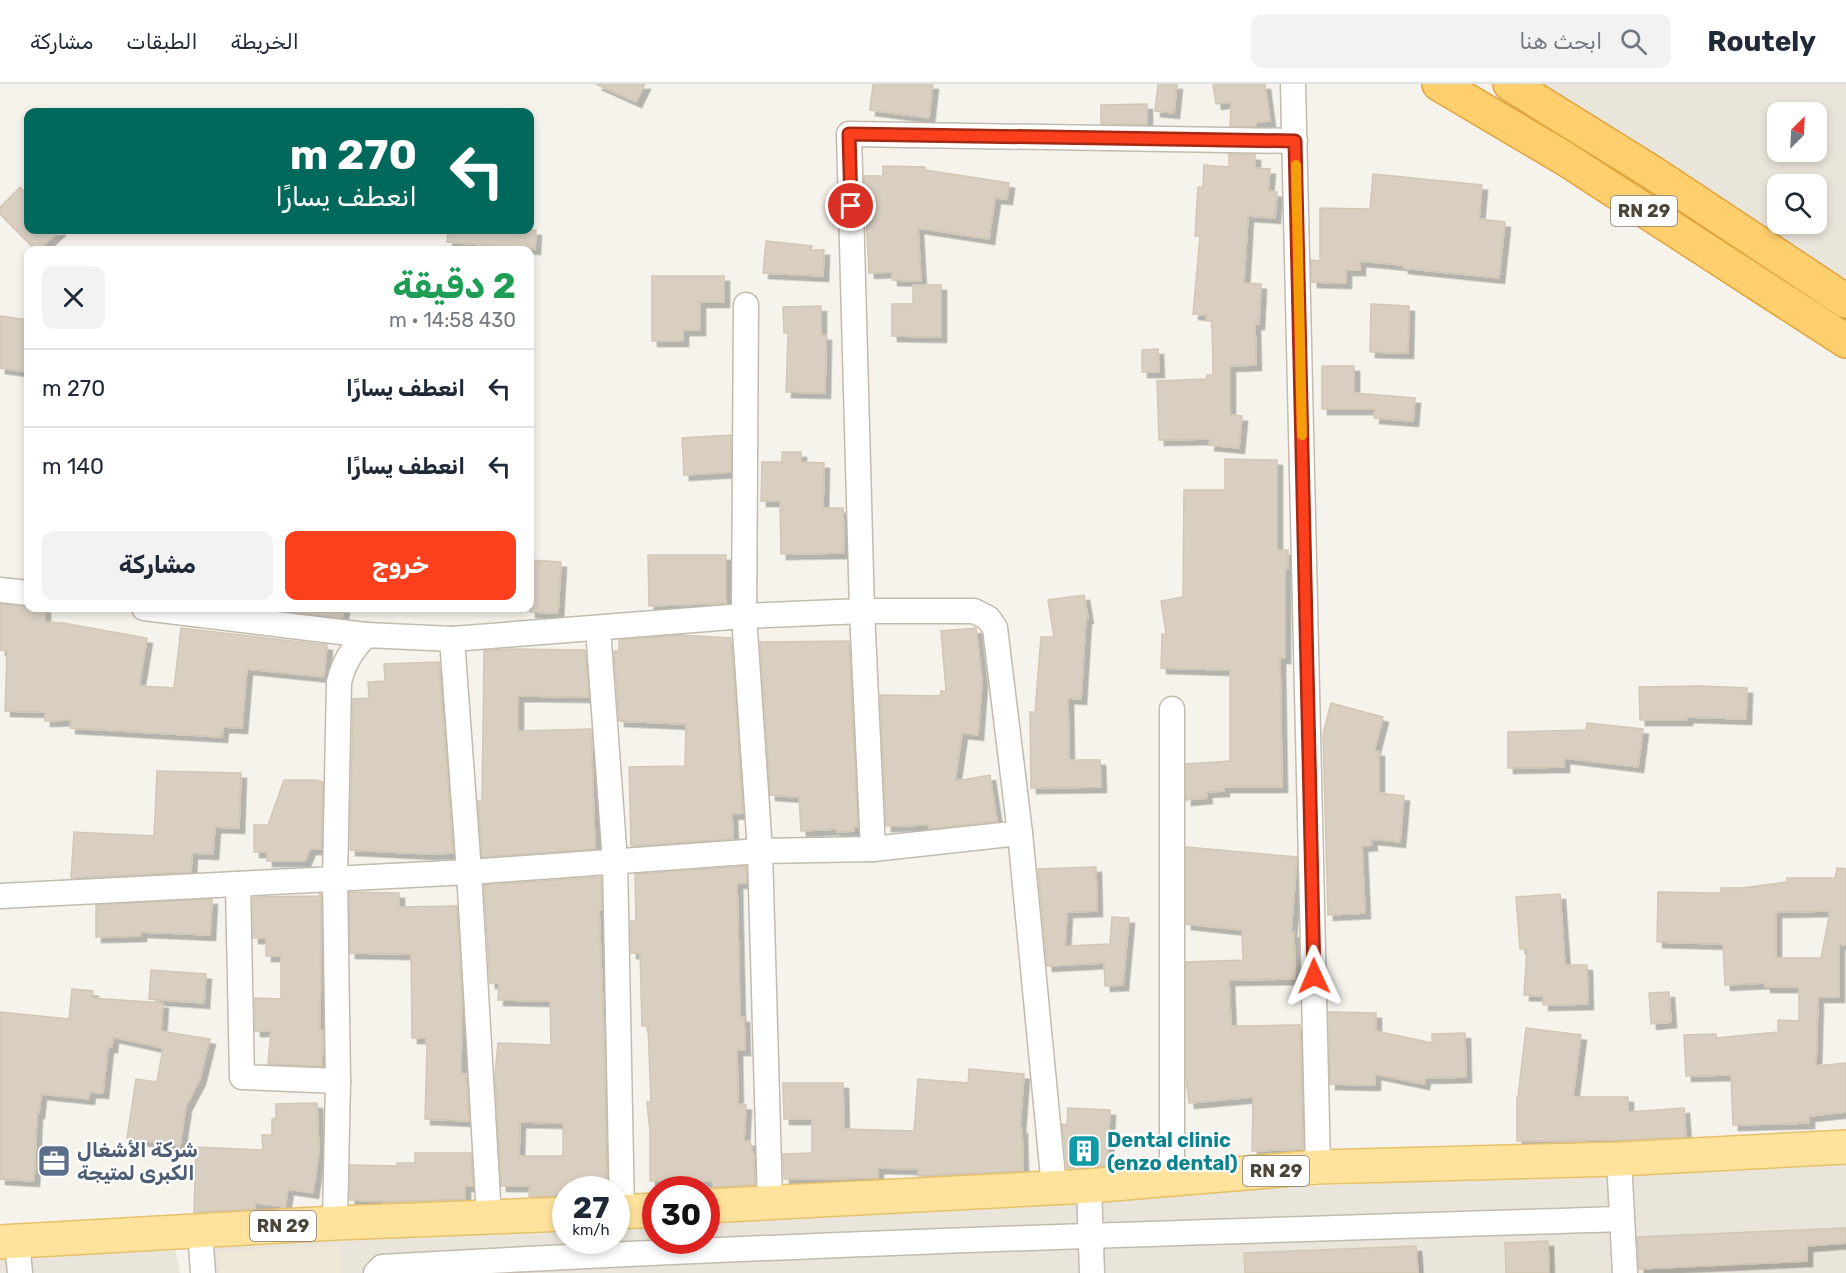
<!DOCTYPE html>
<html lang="ar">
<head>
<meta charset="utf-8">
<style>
  body { margin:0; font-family:Rubik,Cairo,sans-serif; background:#f2f2f3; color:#1f2937; direction:rtl; height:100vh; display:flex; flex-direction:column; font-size:22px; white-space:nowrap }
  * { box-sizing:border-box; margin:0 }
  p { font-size:20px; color:#747a83 }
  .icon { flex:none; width:33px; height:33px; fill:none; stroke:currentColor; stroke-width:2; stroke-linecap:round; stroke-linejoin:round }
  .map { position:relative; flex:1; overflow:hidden; direction:ltr }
  .sheet { position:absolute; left:24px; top:162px; width:510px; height:366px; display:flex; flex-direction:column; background:#fff; border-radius:12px; box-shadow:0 3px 9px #0003; direction:rtl }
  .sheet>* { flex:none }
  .hud { position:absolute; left:24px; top:24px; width:510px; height:126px; border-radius:12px; box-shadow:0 3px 9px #0003; direction:rtl; background:#00695c; color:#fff; overflow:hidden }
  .needle { width:39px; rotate:24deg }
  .tools { position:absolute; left:1767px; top:18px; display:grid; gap:12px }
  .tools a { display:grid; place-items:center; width:60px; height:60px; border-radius:12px; background:#fff; box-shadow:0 3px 9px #0003; font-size:30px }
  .speed { position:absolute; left:552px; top:1092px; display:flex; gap:12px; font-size:30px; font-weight:700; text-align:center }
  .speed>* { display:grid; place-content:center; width:78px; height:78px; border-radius:50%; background:#fff; box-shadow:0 3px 9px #0003; line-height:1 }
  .speed small { font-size:15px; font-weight:400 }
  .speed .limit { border:9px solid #d22; background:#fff; color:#111 }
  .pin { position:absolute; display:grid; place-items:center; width:51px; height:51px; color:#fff; margin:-26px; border:3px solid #fff; border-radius:50%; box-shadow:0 2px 6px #0007 }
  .me { position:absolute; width:66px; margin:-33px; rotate:359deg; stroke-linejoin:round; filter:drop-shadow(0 0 4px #0008) }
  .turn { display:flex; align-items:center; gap:21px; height:126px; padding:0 18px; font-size:27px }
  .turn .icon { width:78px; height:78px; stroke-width:2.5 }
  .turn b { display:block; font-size:42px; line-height:51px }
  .round { display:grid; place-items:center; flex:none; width:63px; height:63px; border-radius:12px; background:#f2f2f3 }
  .head { display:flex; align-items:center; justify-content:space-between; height:102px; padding:0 18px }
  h1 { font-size:36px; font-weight:700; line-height:45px; color:#1e9e55 }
  .primary-button { display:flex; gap:12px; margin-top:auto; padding:12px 18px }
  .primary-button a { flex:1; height:69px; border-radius:12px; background:#fc3f1d; color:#fff; font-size:24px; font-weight:700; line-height:69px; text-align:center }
  .primary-button a+a { background:#f2f2f3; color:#1f2937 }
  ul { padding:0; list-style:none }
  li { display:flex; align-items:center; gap:18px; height:78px; padding:0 18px; border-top:2px solid #e0e1e3 }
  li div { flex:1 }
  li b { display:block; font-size:22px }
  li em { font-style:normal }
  header { display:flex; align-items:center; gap:36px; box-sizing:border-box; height:84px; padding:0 30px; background:#fff; border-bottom:2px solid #e0e1e3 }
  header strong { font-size:28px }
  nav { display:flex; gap:33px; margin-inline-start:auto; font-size:21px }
  .search { width:420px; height:54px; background:#f2f2f3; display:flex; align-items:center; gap:15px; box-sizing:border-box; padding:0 21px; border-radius:12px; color:#747a83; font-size:22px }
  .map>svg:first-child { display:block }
  .residential { fill:#eae5da; fill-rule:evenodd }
  .education { fill:#efe8d6 }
  .building { fill:#d8cfc1; stroke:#d3c7b4; stroke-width:1.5; fill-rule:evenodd; filter:url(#shadow) }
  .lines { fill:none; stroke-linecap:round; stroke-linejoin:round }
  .street-casing { stroke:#c2bbae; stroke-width:27 }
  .primary-casing { stroke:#e6c16a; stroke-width:36 }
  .highway-casing { stroke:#e0a43c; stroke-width:36 }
  .street { stroke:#fff; stroke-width:24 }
  .primary { stroke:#ffe39c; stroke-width:33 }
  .highway { stroke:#ffcf6e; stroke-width:33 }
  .route-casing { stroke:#a42913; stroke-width:15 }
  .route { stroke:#fc3f1d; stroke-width:10 }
  .slow { stroke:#f59e0b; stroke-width:10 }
  .labels { text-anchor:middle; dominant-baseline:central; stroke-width:4.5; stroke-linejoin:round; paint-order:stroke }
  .shield { fill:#fff; stroke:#817c74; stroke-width:1.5 }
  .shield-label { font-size:18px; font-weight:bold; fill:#4b4439 }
  .culture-label { font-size:20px; font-weight:bold; fill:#0d838f; stroke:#fff; text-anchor:start }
  .service-label { font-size:20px; font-weight:bold; fill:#4e5e75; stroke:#fff; text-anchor:start }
</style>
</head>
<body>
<header>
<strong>Routely</strong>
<div class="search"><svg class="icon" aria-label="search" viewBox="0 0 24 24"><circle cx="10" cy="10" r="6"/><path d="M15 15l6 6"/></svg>ابحث هنا</div>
<nav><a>الخريطة</a><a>الطبقات</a><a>مشاركة</a></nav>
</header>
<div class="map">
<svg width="1846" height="1189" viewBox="0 0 1846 1189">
  <defs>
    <filter id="shadow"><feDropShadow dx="5.5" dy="5.5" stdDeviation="0" flood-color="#0004"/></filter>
  </defs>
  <rect width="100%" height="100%" fill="#f6f3ec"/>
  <!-- residential -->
  <g class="residential">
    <path d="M1496,0H1846V215ZM1778,28H1816V68H1778ZM1778,100H1816V140H1778Z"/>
    <path d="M1846,1076V1189H210L209,1157L565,1139L566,1156H616L617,1137L655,1135L656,1156H706L707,1132Z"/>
    <path d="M172,1149L180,1189H0V1158Z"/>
  </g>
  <!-- education -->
  <path class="education" d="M339,1161L342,1189H220L218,1168Z"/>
  <!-- building -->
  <g class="building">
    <path d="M596,0H645L636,18Z"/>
    <path d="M873,0H933L929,34L870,26Z"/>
    <path d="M1158,0H1177L1174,29L1155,27Z"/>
    <path d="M1213,0H1265L1270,37L1256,38V42H1230L1231,18L1216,20Z"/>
    <path d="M1147,20V40H1101V21Z"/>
    <path d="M1229,70L1255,71V84L1270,85L1268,107L1277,108L1275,134L1248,132L1244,199L1261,200L1259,240H1255L1256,281L1230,282V331L1242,332L1239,364L1209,361L1210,355L1159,356L1157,297L1206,295L1207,291H1213L1212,237H1206L1207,231L1193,230L1200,152H1195L1198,103H1203L1204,81L1229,83Z"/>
    <path d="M883,82L925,83V86L1009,99L1007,115L995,114L989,155L918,144L921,197L892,196V188L869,189L864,92H883Z"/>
    <path d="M1373,90L1482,101L1479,135L1505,138L1499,194L1403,184V181L1360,177V186H1346V199L1312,198L1311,176L1320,177V124L1370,125Z"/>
    <path d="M20,103L28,111V146H60L38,166H36L0,130V123Z"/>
    <path d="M448,146H536L535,165L447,158Z"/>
    <path d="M766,157L812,162L811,166H824L823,192L763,189Z"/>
    <path d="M652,192H724V218H700V246H683V257H652Z"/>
    <path d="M913,201H941V253L892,252V220H913Z"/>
    <path d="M1371,220L1409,222L1408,269L1370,268Z"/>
    <path d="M821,222V251H826L825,309L786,308L788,249H784L783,223Z"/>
    <path d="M0,232L28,236V288L0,284Z"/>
    <path d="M1158,265L1159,288H1142V266Z"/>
    <path d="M1322,282H1354V309L1415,314L1413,337L1374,334L1375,325H1322Z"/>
    <path d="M731,351V388L684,391L682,354Z"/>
    <path d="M782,368H801V378L824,379L823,424H843L844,469L781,470L780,417H761L762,378H782Z"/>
    <path d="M1225,375L1277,376V466H1288V485H1285V574H1280L1282,703H1224V707L1206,708L1207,714L1186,716V680L1230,677V586L1161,584L1162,550H1166L1161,517L1183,513L1184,406H1225Z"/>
    <path d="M648,471H726V519L649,522Z"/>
    <path d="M530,476L561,478L558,529L530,528Z"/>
    <path d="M1084,511L1088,534H1086L1081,615L1068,614L1069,676H1100L1101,703L1031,704L1030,628H1035L1041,553H1054L1048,516Z"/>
    <path d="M0,520L45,524V538L63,539L147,554L139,602L174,604L181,544L327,561L324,593L247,585L242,644L223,643L222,653L70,644L71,636L45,637V628L5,627L7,567L0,566Z"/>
    <path d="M278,524H344L342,534L278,526Z"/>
    <path d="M976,544L982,597L978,651L962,649L955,697L990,691L997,737L929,745V741L886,742L880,611L940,612L941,607H946L941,547Z"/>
    <path d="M679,551L731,554L743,729L732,730L733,755L631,762L629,683L685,682L686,640L619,637L614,567H619V556Z"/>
    <path d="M849,557L858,743H854V747L837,748L836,745L801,747L799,713L770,711L760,558Z"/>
    <path d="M508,565L585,566L589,613L518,612V647L591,645L595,765L482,773L478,717H482L484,567Z"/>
    <path d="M439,578L453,769L430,770L350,766L353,615L369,614L368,598L385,597L384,580Z"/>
    <path d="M1701,602L1747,604L1746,635L1687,633V636H1640L1639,603Z"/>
    <path d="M1331,619L1383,633L1374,667H1379V709L1404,712L1400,758L1371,755L1372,761L1362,762L1365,829L1328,831L1323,650Z"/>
    <path d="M1587,639L1643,645L1638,683L1564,674V683L1508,684V648L1586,646Z"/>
    <path d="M157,687L241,689L239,744L215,743L213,770L192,769L191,788L71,794L74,748L154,752Z"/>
    <path d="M284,696H316L323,698L321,765H310L305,777H267V768H254V741H268Z"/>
    <path d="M1186,763L1297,773L1291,849L1294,848L1295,895L1229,896L1231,942L1300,941L1303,1065L1252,1067L1253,1013L1189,1019L1186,994V878L1243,876L1242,846L1186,840Z"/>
    <path d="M746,782L747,799H737L740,933H744L745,966H737L738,1020L746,1021L744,1057H750L753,1071H754L755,1101L713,1103L712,1097H650V1048L647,1018H651L648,942H642L640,869H631V837H636L635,790Z"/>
    <path d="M1096,783L1097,827L1067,828L1065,862L1110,860L1112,833L1129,834L1123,901L1105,902L1104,879L1047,882L1038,785Z"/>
    <path d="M1837,784L1846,785V861L1839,860V913H1818L1816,982L1846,979V1028L1809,1032V1039L1733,1041L1731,991L1686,992L1684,951L1716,950V954L1778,948V936L1799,937V903H1765V899L1725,901L1723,860L1657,858L1658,808L1721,809V804H1742L1787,798V794H1835ZM1830,827L1821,874H1776V828Z"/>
    <path d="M601,793L602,826H599L604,951L607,1106H566V1111L529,1113L530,1102H501L495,991L498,959L551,961L550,917L498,916L499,899H490L484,801ZM520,1038L563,1039V1072H519Z"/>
    <path d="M349,808L399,809V823L457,822L462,907L461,990H466L469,1037L425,1035L427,962L426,954H412L411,870L350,869Z"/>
    <path d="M319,810H321L320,946H323L322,982L268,980L271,947H255V914L281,915V872H266V854H253V813L319,812Z"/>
    <path d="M1560,810L1565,881H1587L1588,920L1543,921V912L1524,911L1527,865H1520L1516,813Z"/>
    <path d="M212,815L210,851L141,848V852L96,853V821Z"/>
    <path d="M151,886L206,890L204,919L149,915Z"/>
    <path d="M72,905L93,907L92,914L163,919L161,947L210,955L200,995L186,1022L180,1062L127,1054L136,995L157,998L163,964L113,953L112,963H108L103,1009L90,1008L89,1015L41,1010L39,1029H37L34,1097L0,1095V928L69,935Z"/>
    <path d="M1669,908L1671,938L1651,940L1649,909Z"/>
    <path d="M1329,928L1376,929V947L1432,959V950L1465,949L1466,993L1425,994L1424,1000L1375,990V1001L1330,1000Z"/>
    <path d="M1526,944L1581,951L1573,1013H1628V1028L1684,1024L1686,1053L1618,1056L1517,1057V1013H1518Z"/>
    <path d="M969,985L1024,990L1020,1044H1022L1023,1087L918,1092V1085L878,1084V1094L784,1095L783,1070L812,1069V1035H784L783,999H843L844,1045L914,1047L918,995L968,999Z"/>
    <path d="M317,1019L319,1069L313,1109L288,1105L285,1123L255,1119V1125L194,1128L196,1063L263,1066L262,1051H272V1035L276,1034V1020Z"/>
    <path d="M1068,1024L1110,1026L1107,1082L1067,1084L1062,1040L1067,1041Z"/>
    <path d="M415,1069H471L473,1102H465V1115L384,1118V1117L350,1116V1081L397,1082V1079H415Z"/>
    <path d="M1846,1144V1159L1807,1162V1177L1639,1185L1637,1153Z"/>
    <path d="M1548,1157L1549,1189H1506L1505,1159Z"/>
    <path d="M1416,1162L1418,1189H1245L1244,1169Z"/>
  </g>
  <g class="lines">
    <defs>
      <g id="street">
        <path d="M1293,0L1318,1083"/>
        <path d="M746,221L744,532L862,527H974L988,534L995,544L1020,749L1054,1103"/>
        <path d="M0,506L28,509"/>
        <path d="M144,524L366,551"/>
        <path d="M598,545L615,777L622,1128"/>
        <path d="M452,555L744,532L760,767L770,1117"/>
        <path d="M873,765L862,527L849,50L1295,57"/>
        <path d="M238,800L242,993L338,997"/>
        <path d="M0,812L469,788L760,767L873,765L1020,749"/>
        <path d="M1619,1075L1625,1189"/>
        <path d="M1172,1096V625"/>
        <path d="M1089,1102L1092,1189"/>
        <path d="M335,1139L338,997L335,795L339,598C344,578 352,566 366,551L452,555L469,788L489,1133"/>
        <path d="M200,1147L203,1189"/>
        <path d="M17,1157L20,1189"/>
        <path d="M376,1189L382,1183C795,1159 1209,1148 1622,1135"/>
      </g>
      <g id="primary">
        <path d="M706,1122L1089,1102L1318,1083L1619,1075L1846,1063"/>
        <path d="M616,1128L656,1126"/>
        <path d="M0,1158L335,1139L566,1130"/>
      </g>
      <g id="highway">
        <path d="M1439,0L1564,74L1846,257"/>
        <path d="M1510,0L1650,87L1846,217"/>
      </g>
    </defs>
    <!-- street casing -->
    <use href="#street" class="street-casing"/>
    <!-- primary casing -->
    <use href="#primary" class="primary-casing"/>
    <!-- highway casing -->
    <use href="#highway" class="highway-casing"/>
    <!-- street -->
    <use href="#street" class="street"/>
    <!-- primary -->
    <use href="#primary" class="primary"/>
    <!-- highway -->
    <use href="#highway" class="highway"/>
  </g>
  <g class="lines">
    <defs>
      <path id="route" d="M851,122L849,50L1295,57L1314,892"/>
    </defs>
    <!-- route casing -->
    <use href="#route" class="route-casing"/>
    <!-- route -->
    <use href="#route" class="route"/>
    <!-- slow -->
    <path class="slow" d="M1296,81L1302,351"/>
  </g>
  <!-- icons -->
  <defs>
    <symbol id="building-square" viewBox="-11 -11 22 22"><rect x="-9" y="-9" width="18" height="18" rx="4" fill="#0f9aa8" stroke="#fff"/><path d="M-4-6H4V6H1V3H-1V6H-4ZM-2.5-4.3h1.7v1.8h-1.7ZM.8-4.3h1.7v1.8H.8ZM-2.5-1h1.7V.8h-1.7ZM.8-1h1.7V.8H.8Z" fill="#fff"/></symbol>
    <symbol id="office-square" viewBox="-11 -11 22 22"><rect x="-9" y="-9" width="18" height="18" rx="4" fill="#5c6f8a" stroke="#fff"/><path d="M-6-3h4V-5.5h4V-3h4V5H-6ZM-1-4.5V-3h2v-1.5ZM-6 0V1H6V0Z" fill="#fff"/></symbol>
  </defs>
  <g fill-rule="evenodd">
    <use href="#building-square" x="1065" y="1048" width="38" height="38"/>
    <use href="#office-square" x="35" y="1058" width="38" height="38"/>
  </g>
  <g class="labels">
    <!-- shield labels -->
    <g class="shield">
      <rect x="1611" y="112" width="66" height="30" rx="4.5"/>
      <rect x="1243" y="1072" width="66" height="30" rx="4.5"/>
      <rect x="250" y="1127" width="66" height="30" rx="4.5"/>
    </g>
    <g class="shield-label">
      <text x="1644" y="127">RN 29</text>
      <text x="1276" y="1087">RN 29</text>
      <text x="283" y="1142">RN 29</text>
    </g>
    <!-- culture labels -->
    <g class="culture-label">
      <text x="1107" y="1056">Dental clinic<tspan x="1107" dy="23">(enzo dental)</tspan></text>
    </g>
    <!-- service labels -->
    <g class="service-label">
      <text x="77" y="1066">شركة الأشغال<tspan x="77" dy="23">الكبرى لمتيجة</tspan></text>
    </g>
  </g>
</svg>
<div class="tools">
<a><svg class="needle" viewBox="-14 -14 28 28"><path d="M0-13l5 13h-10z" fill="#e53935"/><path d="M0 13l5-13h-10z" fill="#747a83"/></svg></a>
<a><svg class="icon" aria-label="search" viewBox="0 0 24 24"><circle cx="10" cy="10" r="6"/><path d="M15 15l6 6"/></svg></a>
</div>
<div class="speed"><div>27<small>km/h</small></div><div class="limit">30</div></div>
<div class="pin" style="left:851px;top:122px;background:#d93025"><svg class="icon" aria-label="arrive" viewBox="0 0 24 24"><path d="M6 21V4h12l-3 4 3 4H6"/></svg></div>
<svg class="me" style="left:1314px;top:892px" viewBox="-20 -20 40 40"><path d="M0-17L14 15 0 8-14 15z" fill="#fc3f1d" stroke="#fff" stroke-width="4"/></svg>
<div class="hud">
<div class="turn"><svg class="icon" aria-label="left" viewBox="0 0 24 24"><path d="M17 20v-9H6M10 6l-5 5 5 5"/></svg><div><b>270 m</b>انعطف يسارًا</div></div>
</div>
<section class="sheet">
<div class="head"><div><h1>2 دقيقة</h1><p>430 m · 14:58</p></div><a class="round"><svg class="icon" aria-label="close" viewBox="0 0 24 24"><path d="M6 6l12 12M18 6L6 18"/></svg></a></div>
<ul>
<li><svg class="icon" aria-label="left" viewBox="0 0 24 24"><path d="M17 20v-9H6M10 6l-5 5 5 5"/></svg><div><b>انعطف يسارًا</b></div><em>270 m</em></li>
<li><svg class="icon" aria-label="left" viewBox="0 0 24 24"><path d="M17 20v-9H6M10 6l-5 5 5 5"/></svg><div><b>انعطف يسارًا</b></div><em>140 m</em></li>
</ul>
<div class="primary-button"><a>خروج</a><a>مشاركة</a></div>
</section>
</div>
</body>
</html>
